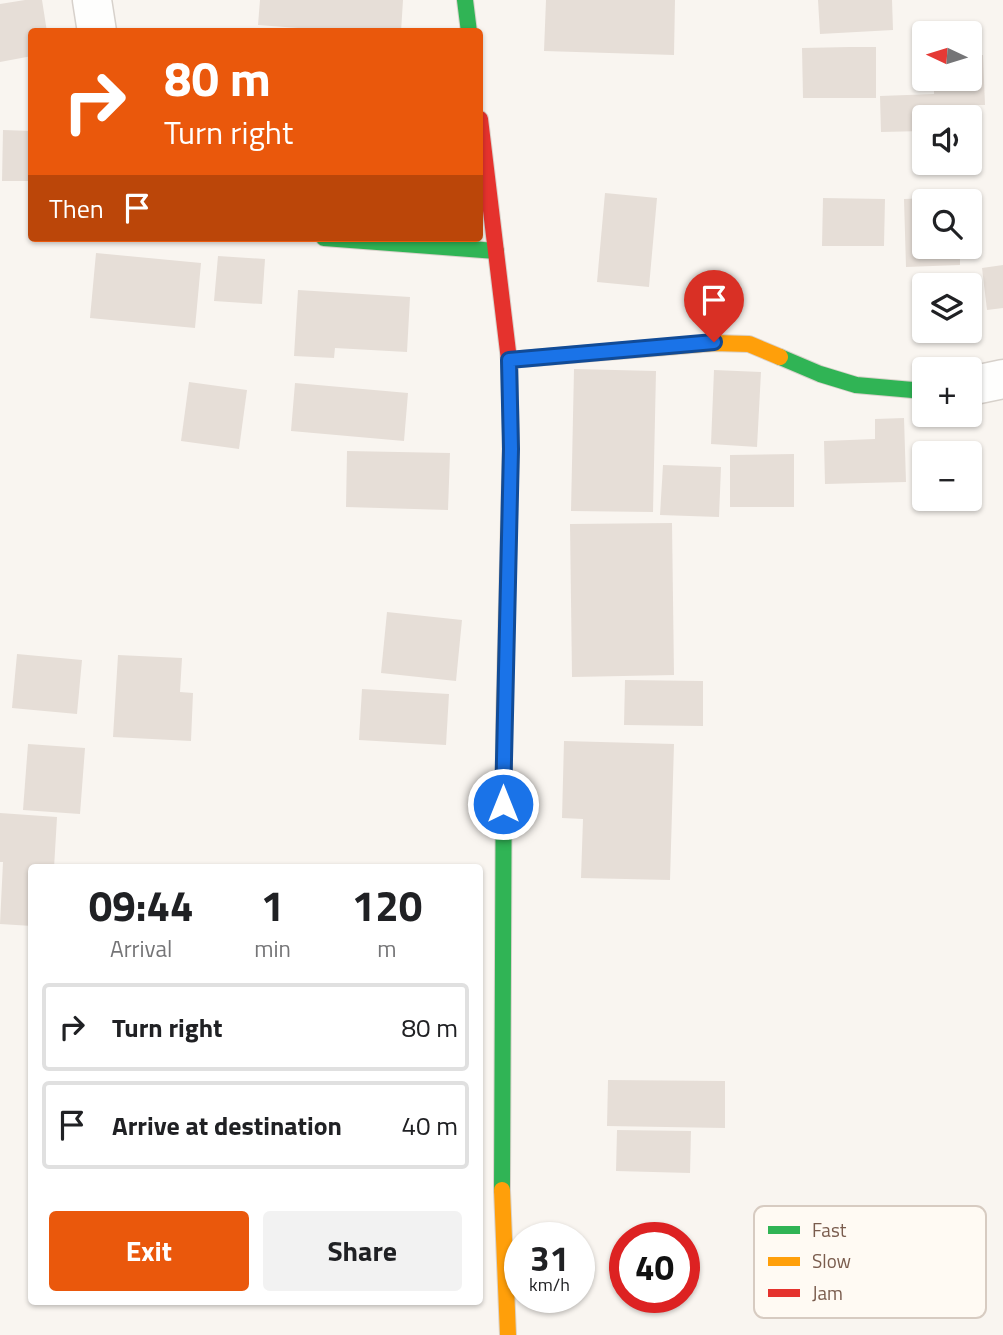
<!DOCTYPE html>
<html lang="en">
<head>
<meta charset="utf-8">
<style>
  body { margin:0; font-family:"Titillium Web",sans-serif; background:#f2f2f2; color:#202124; height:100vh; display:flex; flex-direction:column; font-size:26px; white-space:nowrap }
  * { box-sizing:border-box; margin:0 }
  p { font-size:23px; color:#757577 }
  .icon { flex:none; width:38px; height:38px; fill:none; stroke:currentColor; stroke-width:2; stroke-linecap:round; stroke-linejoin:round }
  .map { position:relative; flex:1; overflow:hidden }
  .details { position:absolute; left:28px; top:864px; width:455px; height:441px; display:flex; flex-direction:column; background:#fff; border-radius:7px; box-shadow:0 2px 5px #0004 }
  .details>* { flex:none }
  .banner { position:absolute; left:28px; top:28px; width:455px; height:214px; border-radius:7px; box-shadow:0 2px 5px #0004; background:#ea580c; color:#fff; overflow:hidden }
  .needle { width:46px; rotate:274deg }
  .controls { position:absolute; left:912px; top:21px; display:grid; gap:14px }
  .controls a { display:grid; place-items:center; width:70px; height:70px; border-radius:7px; background:#fff; box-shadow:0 2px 5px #0004; font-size:35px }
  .speed { position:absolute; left:504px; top:1222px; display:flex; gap:14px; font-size:35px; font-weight:700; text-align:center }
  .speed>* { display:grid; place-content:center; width:91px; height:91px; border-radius:50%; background:#fff; box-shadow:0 2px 5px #0004; line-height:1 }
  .speed small { font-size:18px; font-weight:400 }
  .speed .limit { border:10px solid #d22; background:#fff; color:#111 }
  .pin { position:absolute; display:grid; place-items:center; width:60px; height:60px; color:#fff; margin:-72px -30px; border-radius:50% 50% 50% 0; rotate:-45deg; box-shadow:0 0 7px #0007 }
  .pin .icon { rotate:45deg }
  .me { position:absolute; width:77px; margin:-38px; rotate:0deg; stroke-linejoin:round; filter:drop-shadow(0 0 5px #0008) }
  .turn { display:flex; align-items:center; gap:24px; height:147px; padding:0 21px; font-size:32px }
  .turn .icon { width:91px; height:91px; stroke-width:2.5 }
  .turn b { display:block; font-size:49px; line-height:60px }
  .then { display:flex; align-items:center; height:66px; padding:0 21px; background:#0003; gap:14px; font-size:26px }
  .eta { display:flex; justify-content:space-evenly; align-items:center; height:119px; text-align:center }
  .eta b { font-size:42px; font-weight:700; line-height:49px }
  .button { display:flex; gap:14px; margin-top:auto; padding:14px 21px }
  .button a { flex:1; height:80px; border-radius:7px; background:#ea580c; color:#fff; font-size:28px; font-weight:700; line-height:80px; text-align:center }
  .button a+a { background:#f2f2f2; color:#202124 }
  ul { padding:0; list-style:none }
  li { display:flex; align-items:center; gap:21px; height:88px; margin:0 14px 10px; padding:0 7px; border:4px solid #e0e0e0; border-radius:7px }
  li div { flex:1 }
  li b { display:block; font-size:26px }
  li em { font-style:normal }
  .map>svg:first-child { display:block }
  .building { fill:#e6ded7 }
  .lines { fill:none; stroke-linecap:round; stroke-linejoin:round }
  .street-casing { stroke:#d7d1cb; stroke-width:41 }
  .fast-casing { stroke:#d9d2cb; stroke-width:18 }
  .slow-casing { stroke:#d9d2cb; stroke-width:18 }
  .jam-casing { stroke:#d9d2cb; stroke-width:18 }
  .street { stroke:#fefefd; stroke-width:38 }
  .fast { stroke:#30b455; stroke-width:16 }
  .slow { stroke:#ff9f0a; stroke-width:16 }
  .jam { stroke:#e5322d; stroke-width:16 }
  .route-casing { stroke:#114b97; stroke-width:18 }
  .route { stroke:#1a73e8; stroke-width:12 }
  .key { fill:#fffaf3; stroke:#d7cbc1; stroke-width:2 }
  .key-label { font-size:19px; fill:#7a5c4d }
</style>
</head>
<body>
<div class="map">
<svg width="1003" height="1335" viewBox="0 0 1003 1335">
  <rect width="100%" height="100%" fill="#f9f5f0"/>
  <!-- building -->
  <g class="building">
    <path d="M25,0H42L47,32H32V56L0,62V4Z"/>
    <path d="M260,0H403L401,32H352L258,25Z"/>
    <path d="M546,0H675L674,55L544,51Z"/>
    <path d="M818,0H892L893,30L820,34Z"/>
    <path d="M849,47H876V98H803L802,48Z"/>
    <path d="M970,55H983L985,105H971V117H924V131L881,132L880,96L934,94V79H970Z"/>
    <path d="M3,130L32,131V181H2Z"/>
    <path d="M605,193L657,198L649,287L597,282Z"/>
    <path d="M958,197V201H924V247H960V265L906,267L904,199Z"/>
    <path d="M823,198L885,199L884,246H822Z"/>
    <path d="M96,253L201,263L195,328L90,318Z"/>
    <path d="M218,256L265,259L262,304L214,301Z"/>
    <path d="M1003,265V308L987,310L982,268Z"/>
    <path d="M298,290L410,297L407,352L335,348L334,358L294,356Z"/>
    <path d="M574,369L656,371L653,512L571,511Z"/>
    <path d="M714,370L761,372L757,447L711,444Z"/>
    <path d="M189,382L247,390L239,449L181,441Z"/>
    <path d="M295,383L408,393L404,441L291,431Z"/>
    <path d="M904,418L906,482L825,484L824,441L875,439V419Z"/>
    <path d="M347,451L450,453L448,510L346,507Z"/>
    <path d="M794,454V507H730V455Z"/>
    <path d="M663,465L721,467L719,517L660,515Z"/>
    <path d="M672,523L674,675L572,677L570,524Z"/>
    <path d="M387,612L462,620L456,681L381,673Z"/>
    <path d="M17,654L82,660L77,714L12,708Z"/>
    <path d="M118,655L182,658L180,692L193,693L191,741L113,737Z"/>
    <path d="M625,680L703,681V726L624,725Z"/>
    <path d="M362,689L449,694L446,745L359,740Z"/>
    <path d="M564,741L674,744L670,880L581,878L583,819L562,818Z"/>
    <path d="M28,744L85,748L80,814L23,810Z"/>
    <path d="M0,813L57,817L54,868H32V926L0,924L3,862H0Z"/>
    <path d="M608,1080L725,1081V1128L607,1126Z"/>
    <path d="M617,1130L691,1131L690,1173L616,1171Z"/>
  </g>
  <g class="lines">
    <defs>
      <g id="street">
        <path d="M92,0L97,32"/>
        <path d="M970,386L1003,379"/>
      </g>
      <g id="fast">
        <path d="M465,0L469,32"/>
        <path d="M324,238L496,251"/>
        <path d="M780,357L820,374L856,385L924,391"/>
        <path d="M502,1190L504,727"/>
      </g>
      <g id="slow">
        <path d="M509,360L714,343L749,344L780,357"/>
        <path d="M504,727L511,436"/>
        <path d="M502,1190L508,1335"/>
      </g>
      <path id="jam" d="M480,119L509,360L511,436"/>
    </defs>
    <!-- street casing -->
    <use href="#street" class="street-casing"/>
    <!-- fast casing -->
    <use href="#fast" class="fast-casing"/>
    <!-- slow casing -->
    <use href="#slow" class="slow-casing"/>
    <!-- jam casing -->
    <use href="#jam" class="jam-casing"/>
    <!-- street -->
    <use href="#street" class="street"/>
    <!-- fast -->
    <use href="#fast" class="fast"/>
    <!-- slow -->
    <use href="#slow" class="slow"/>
    <!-- jam -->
    <use href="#jam" class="jam"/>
  </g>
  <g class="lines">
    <defs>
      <path id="route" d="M503,804L511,449L509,360L714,342"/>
    </defs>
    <!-- route casing -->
    <use href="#route" class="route-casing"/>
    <!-- route -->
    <use href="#route" class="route"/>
  </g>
  <!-- legend -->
  <rect x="754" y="1206" width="232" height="112" rx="10" class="key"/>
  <rect x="768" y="1226" width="32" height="8" fill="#30b455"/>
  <rect x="768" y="1257" width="32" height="9" fill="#ff9f0a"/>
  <rect x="768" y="1289" width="32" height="8" fill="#e5322d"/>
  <g class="key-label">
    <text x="812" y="1237">Fast</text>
    <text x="812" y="1268">Slow</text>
    <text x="812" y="1300">Jam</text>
  </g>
</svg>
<div class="controls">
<a><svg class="needle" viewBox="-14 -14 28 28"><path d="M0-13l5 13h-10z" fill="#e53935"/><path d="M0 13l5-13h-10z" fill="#757577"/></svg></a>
<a><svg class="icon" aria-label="sound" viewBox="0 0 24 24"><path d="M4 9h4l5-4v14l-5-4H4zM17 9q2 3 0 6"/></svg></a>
<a><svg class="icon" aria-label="search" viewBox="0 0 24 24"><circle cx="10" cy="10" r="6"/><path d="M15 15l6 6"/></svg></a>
<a><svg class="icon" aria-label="layers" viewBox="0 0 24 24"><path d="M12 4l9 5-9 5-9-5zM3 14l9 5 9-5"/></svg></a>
<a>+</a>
<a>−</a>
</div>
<div class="speed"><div>31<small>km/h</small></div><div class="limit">40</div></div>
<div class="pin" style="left:714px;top:342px;background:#d93025"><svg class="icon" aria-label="arrive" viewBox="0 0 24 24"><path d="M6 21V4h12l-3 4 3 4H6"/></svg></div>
<svg class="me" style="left:503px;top:804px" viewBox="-20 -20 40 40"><circle r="17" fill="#1a73e8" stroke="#fff" stroke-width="3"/><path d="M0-11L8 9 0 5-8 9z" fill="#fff"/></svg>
<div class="banner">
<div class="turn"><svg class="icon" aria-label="right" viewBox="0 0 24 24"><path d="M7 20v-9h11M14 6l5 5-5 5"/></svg><div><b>80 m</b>Turn right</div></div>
<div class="then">Then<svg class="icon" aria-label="arrive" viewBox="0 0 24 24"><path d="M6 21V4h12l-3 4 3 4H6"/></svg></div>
</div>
<section class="details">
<div class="eta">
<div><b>09:44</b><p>Arrival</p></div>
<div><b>1</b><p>min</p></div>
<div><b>120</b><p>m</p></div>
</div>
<ul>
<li><svg class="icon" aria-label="right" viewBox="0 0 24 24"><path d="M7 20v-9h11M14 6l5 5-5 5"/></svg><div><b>Turn right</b></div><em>80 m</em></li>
<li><svg class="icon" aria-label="arrive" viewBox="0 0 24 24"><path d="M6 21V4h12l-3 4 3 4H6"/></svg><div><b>Arrive at destination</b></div><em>40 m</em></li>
</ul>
<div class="button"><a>Exit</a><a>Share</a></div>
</section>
</div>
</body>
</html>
